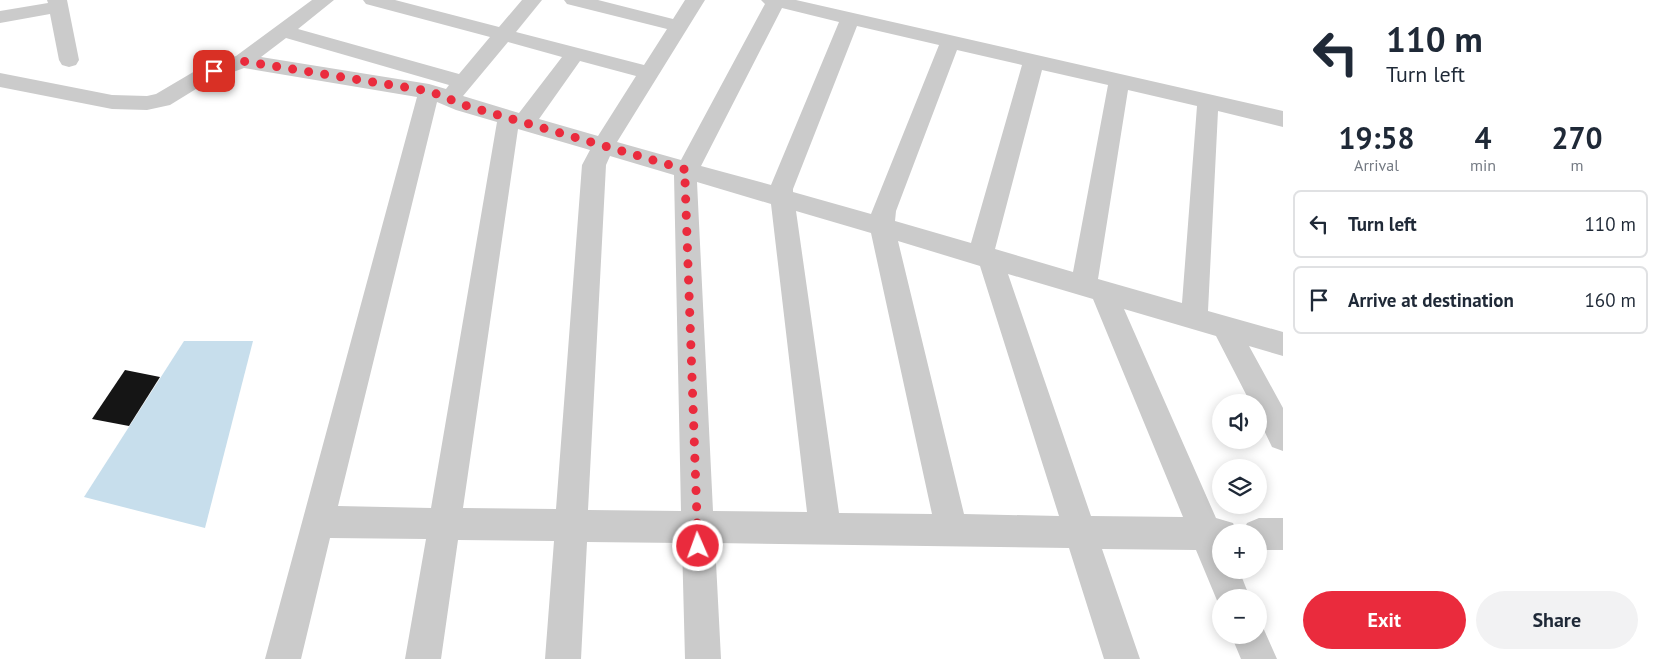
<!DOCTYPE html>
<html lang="en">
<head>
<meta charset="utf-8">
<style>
  body { margin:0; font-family:"PT Sans",sans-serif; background:#f2f2f3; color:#1f2937; height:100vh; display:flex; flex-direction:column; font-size:19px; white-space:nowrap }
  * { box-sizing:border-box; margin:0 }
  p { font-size:16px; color:#747a83 }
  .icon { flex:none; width:28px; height:28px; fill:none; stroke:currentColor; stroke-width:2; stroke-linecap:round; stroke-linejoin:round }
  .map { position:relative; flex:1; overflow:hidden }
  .sheet { display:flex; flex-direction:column; background:#fff; width:375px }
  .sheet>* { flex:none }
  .banner { background:#fff; color:#1f2937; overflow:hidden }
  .buttons { position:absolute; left:1212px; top:394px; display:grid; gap:10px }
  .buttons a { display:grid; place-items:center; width:55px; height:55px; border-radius:50%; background:#fff; box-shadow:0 2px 12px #0003; font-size:25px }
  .pin { position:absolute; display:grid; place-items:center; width:42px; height:42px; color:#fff; margin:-21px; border-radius:10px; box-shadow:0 2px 8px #0006 }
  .me { position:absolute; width:55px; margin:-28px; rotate:358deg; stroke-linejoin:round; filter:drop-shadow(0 0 4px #0008) }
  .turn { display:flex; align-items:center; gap:18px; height:105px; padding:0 20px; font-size:22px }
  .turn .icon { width:65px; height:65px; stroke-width:2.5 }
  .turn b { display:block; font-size:35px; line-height:42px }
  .eta { display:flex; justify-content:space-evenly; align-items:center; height:85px; text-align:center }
  .eta b { font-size:30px; font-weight:600; line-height:35px }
  .primary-button { display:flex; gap:10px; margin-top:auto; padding:10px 20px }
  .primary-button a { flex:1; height:58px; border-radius:30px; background:#ea2b3d; color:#fff; font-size:20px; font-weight:600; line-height:58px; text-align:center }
  .primary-button a+a { background:#f2f2f3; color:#1f2937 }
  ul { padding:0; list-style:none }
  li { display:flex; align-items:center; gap:15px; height:68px; margin:0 10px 8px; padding:0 10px; border:2px solid #e0e1e3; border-radius:8px }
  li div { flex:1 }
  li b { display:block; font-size:19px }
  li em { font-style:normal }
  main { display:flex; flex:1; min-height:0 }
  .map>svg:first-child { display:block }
  .water { fill:#c7deec }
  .building { fill:#151515 }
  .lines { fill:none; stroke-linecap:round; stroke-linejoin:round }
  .minor { fill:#cbcbcb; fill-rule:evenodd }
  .route { stroke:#ea2b3d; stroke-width:9; stroke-dasharray:0 16.2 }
</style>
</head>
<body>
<main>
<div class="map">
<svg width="1283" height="659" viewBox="0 0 1283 659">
  <rect width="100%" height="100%" fill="#fff"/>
  <!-- water -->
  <path class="water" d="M184,341H253L205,528L84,497Z"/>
  <!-- building -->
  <path class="building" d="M125,370L160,377L129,426L92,419Z"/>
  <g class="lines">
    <!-- minor -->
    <g class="minor">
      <path d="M47,0H67L79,60L76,65L69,67L62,65L59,60L50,14L0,23V11L48,3Z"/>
      <path d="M312,0H334L298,29L459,74L490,37L366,4L363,0H395L499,27L522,0H542L516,32L644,65L667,29L567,4L564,0H598L673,19L685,0H705L617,142L681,160L765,4L761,0H796L1283,111V127L1218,111L1208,311L1283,332V356L1249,346L1283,408V451L1272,447L1259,420V402H1250L1216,336L1124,309L1216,518L1233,523L1237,532H1221V570H1239L1250,598H1221V610L1196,550L1102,549L1140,659H1104L1069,548L715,543L721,659H685L682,543L587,542L581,659H545L554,541L458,540L441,659H405L426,539L330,538L301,659H265L417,97L244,68L209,81L170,105L147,110L112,109L0,87V73L112,95L147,96L156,94L195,71L236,56ZM782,8L839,22L771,185L701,166ZM857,26L939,45L871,214L793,192V189ZM286,38L449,85L446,89L429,84L261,57ZM508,42L562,57L519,113L463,96ZM957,50L1022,65L971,243L895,221L896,211ZM580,61L636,76L598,136L539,119ZM1042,70L1108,85L1073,272L995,249ZM1128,90L1197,106L1182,303L1098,279ZM437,102L456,110L497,122L431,508L338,506ZM518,129L590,150L582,165L556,509L463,508ZM610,156L674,175L681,511L588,510L606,165ZM697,182L771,204L807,512L713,511ZM796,211L871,233L932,514L839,513ZM898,241L980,266L1059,516L964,514ZM1008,274L1093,299L1183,517L1091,516Z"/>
      <path d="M1259,518H1283V550H1259V532H1243L1247,523Z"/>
      <path d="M1259,621L1261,623L1277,659H1241L1231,635H1259Z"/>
    </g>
  </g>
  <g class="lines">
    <!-- route -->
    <path class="route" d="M214,71L242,61L429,91L464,105L687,170L685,180L698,546"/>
  </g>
</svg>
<div class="buttons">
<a><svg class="icon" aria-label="sound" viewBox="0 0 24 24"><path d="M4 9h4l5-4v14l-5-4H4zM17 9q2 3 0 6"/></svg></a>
<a><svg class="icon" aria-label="layers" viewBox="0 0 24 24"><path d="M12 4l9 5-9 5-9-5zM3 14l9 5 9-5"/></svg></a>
<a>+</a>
<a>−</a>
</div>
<div class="pin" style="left:214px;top:71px;background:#d93025"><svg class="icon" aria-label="arrive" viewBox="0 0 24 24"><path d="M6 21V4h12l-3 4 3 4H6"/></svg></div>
<svg class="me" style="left:698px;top:546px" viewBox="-20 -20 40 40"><circle r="17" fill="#ea2b3d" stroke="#fff" stroke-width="3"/><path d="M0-11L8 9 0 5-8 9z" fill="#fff"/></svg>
</div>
<section class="sheet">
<div class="banner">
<div class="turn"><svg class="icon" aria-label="left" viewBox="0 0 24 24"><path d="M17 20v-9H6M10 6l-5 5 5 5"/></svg><div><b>110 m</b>Turn left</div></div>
</div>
<div class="eta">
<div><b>19:58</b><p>Arrival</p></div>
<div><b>4</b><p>min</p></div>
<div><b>270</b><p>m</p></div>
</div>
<ul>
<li><svg class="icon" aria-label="left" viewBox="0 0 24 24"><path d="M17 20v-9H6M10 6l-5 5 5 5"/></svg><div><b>Turn left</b></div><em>110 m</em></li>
<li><svg class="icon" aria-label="arrive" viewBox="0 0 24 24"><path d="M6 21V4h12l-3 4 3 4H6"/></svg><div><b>Arrive at destination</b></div><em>160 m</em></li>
</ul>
<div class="primary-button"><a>Exit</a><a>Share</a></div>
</section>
</main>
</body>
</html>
